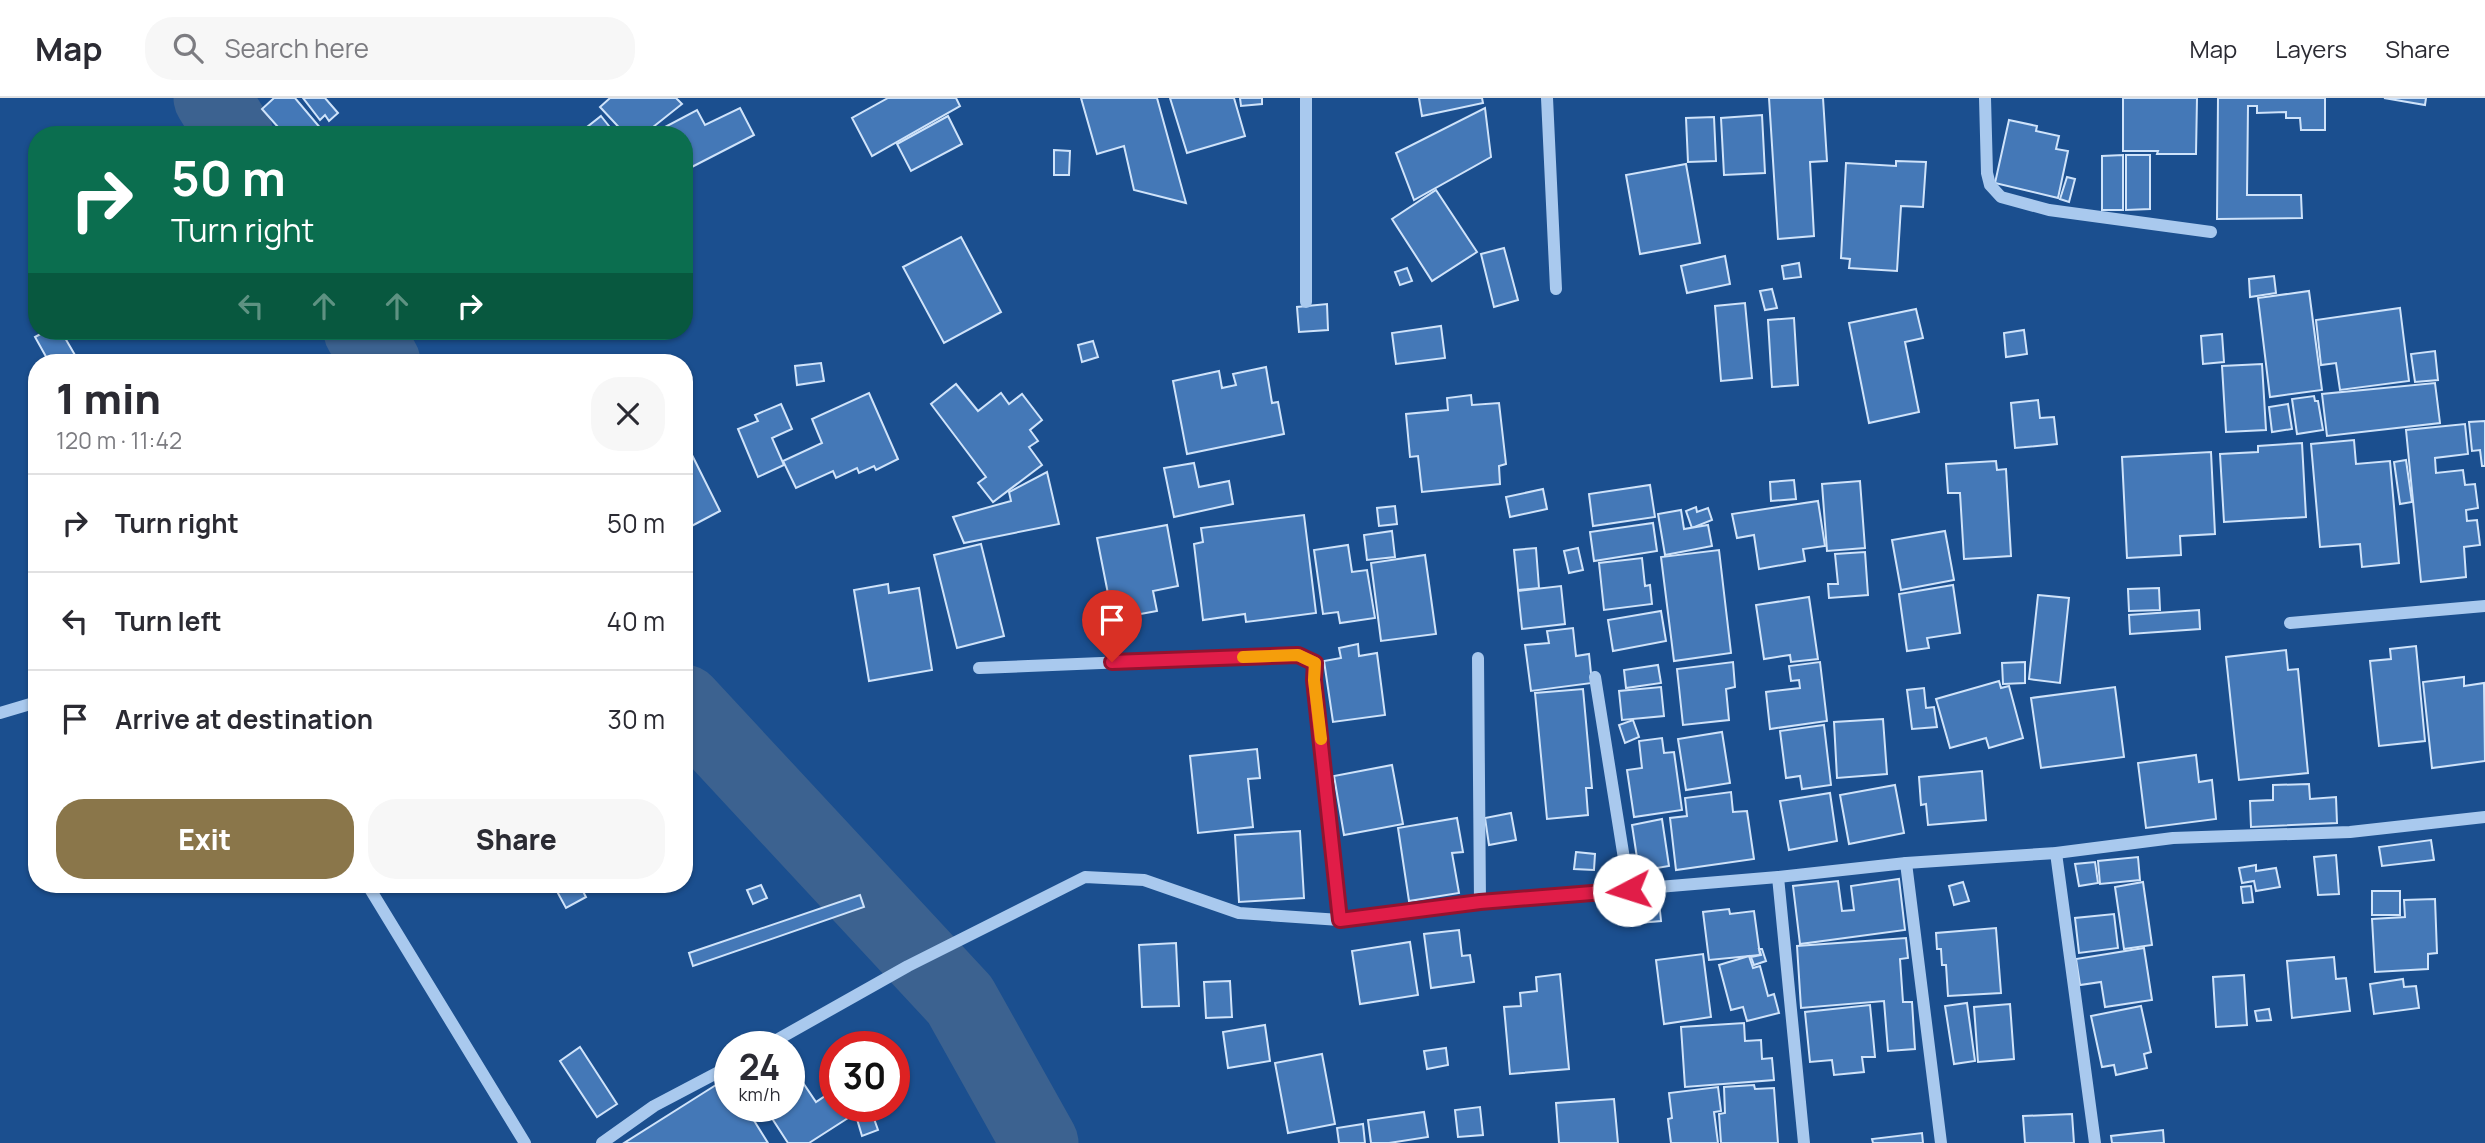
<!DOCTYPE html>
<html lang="en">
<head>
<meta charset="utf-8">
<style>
  body { margin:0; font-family:Manrope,sans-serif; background:#f7f7f7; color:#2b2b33; height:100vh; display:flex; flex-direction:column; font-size:26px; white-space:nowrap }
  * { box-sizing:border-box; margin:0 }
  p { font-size:23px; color:#7c7c81 }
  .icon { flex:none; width:38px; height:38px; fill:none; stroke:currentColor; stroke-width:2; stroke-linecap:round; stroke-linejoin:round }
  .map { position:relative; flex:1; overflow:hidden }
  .sheet { position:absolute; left:28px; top:256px; width:665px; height:539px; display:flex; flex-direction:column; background:#fff; border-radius:28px; box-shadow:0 2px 5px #0004 }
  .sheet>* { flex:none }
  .banner { position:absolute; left:28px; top:28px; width:665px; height:214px; border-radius:28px; box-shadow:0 2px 5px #0004; background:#0b6e4f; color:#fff; overflow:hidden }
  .speed { position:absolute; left:714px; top:933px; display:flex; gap:14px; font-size:35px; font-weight:700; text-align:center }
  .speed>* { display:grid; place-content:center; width:91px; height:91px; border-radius:50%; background:#fff; box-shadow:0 2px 5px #0004; line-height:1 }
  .speed small { font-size:18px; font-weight:400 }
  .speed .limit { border:10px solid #d22; background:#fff; color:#111 }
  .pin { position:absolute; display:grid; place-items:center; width:60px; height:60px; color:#fff; margin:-72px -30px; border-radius:50% 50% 50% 0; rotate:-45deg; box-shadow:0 0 7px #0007 }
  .pin .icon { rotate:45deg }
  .me { position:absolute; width:77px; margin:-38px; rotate:265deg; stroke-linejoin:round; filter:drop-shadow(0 0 5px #0008) }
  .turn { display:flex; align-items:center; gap:24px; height:147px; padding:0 28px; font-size:32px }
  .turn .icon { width:91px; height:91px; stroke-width:2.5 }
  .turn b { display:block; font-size:49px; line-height:60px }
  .lanes { display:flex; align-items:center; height:66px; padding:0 28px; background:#0003; justify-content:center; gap:35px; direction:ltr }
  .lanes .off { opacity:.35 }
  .round { display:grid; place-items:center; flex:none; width:74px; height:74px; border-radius:28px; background:#f7f7f7 }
  .headline { display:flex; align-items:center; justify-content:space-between; height:119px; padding:0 28px }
  h1 { font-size:42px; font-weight:800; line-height:52px }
  .cta { display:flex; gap:14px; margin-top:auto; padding:14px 28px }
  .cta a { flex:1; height:80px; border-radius:28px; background:#8a764a; color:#fff; font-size:28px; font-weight:800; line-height:80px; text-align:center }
  .cta a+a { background:#f7f7f7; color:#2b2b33 }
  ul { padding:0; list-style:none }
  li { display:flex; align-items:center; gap:21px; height:98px; padding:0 28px; border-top:2px solid #e1e1e2 }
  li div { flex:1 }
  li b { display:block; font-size:26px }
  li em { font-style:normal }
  header { display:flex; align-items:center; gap:42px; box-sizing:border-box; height:98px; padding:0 35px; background:#fff; border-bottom:2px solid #e1e1e2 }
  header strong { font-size:33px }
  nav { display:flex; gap:38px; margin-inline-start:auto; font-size:24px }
  .search { width:490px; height:63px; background:#f7f7f7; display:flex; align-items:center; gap:18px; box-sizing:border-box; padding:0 24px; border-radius:28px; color:#7c7c81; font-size:26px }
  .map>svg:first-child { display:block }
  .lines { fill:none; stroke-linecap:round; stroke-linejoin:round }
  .river { stroke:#3c6290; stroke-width:77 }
  .building { fill:#4478b7; stroke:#cfe3fa; stroke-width:2 }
  .minor { stroke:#a9c9ee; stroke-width:12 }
  .route-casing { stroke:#92132f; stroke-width:18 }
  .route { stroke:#e11d48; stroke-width:12 }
  .slow { stroke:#f59e0b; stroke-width:12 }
</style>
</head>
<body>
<header>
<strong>Map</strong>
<div class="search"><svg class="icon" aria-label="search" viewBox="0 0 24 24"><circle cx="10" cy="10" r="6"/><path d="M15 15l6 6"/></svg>Search here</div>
<nav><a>Map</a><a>Layers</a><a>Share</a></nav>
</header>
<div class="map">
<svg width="2485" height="1045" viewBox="0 0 2485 1045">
  <rect width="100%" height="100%" fill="#1b4f8f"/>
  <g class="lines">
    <!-- river -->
    <g class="river">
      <path d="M212,0L235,37"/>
      <path d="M362,233L382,264"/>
      <path d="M684,605L960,902L1040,1045"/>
    </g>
  </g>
  <!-- building -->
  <g class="building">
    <path d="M274,0H295L322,32L317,37H285L262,11Z"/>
    <path d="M303,0H325L338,15L329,23L325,17L320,22Z"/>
    <path d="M610,0H676L682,6L643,37H626L600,9Z"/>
    <path d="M888,0H956L960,8L872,58L852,20Z"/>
    <path d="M1081,0H1157L1186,105L1134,92L1124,48L1097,56Z"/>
    <path d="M1170,0H1234L1245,38L1187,55Z"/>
    <path d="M1240,0H1262V6L1241,8Z"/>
    <path d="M1419,0H1482L1483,5L1422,18Z"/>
    <path d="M1769,0H1823L1827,63L1810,64L1814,138L1778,141Z"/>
    <path d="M2123,0H2197L2196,56H2157L2158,53H2123Z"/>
    <path d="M2218,0H2325V32H2301L2300,20H2286V14L2257,15V8H2248L2247,97H2301L2302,120L2217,121Z"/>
    <path d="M2384,0H2426L2425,7Z"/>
    <path d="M740,10L754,37L684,73V37H650L697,12L705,27Z"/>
    <path d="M1485,10L1491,59L1414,102L1396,55Z"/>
    <path d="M1762,17L1765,75L1724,77L1721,20Z"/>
    <path d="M601,18L616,37H585L582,33Z"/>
    <path d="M948,18L962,46L911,73L897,46Z"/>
    <path d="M1714,19L1716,63L1688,64L1686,20Z"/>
    <path d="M2009,22L2037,28L2036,33L2059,38L2056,51L2068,53L2058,100L1995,85Z"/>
    <path d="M1054,52L1070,53L1069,77H1054Z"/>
    <path d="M2123,57V112H2102V58Z"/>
    <path d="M2126,57H2150V111L2126,112Z"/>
    <path d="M1896,63L1926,64L1923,109L1901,108L1897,173L1849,170L1850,161L1841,160L1846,65L1896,68Z"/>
    <path d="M1686,66L1700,145L1640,156L1626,77Z"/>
    <path d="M2067,79L2075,81L2069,104L2060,101Z"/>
    <path d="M1436,92L1477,154L1432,183L1392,121Z"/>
    <path d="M961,139L1001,214L944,245L903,169Z"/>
    <path d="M1504,150L1518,202L1494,209L1481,156Z"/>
    <path d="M1725,158L1730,186L1687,195L1681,168Z"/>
    <path d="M1799,165L1801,179L1784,181L1782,168Z"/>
    <path d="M1407,170L1412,183L1400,187L1395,174Z"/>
    <path d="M2274,178L2276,195L2250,199L2249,181Z"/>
    <path d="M1772,191L1777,210L1765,212L1760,193Z"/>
    <path d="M2309,193L2322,292L2270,299L2258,200Z"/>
    <path d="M1745,205L1752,280L1721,283L1715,208Z"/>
    <path d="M1327,206L1328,232L1299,234L1297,209Z"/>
    <path d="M2400,210L2409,283L2340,292L2336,265L2321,267L2316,222Z"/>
    <path d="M1916,211L1923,240L1905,244L1919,314L1869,325L1849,225Z"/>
    <path d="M1794,220L1798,287L1772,289L1768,222Z"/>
    <path d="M1441,228L1445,260L1396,266L1392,235Z"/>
    <path d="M2024,232L2027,256L2006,259L2004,235Z"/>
    <path d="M46,233H61L79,264H49L35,239Z"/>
    <path d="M2222,236L2224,264L2203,266L2201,238Z"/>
    <path d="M1093,243L1098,259L1082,264L1078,247Z"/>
    <path d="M2435,253L2438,282L2415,284L2411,256Z"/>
    <path d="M821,265L824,283L797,287L795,268Z"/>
    <path d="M2262,266L2266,332L2226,334L2222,268Z"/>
    <path d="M1266,269L1272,305L1278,304L1284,336L1187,356L1173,283L1219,273L1222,290L1236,287L1233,276Z"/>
    <path d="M2435,285L2440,325L2327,338L2322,296Z"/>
    <path d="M956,286L978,313L1001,295L1009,306L1022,296L1042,322L1030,332L1038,343L1029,349L1042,367L993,404L978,385L986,379L931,306Z"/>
    <path d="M869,295L898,361L876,372L874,368L859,375L857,370L836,380L833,373L796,390L783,363L822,345L812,321Z"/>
    <path d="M1471,297L1472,307L1499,305L1506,366L1499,368L1500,386L1422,394L1418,358L1410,359L1406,316L1448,312L1447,300Z"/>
    <path d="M2314,298L2315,303H2318L2323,332L2297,336L2292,301Z"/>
    <path d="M2038,302L2040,320L2054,319L2057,346L2015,350L2011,305Z"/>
    <path d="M781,306L792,331L772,340L784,367L758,379L738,331L758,323L755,317Z"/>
    <path d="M2288,306L2292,331L2272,334L2269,309Z"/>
    <path d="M2485,323V368H2482L2480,352L2472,353L2469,324Z"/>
    <path d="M2465,326L2468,356L2435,360L2436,375L2463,372L2465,387L2475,386L2478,410L2466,412L2467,423L2477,422L2480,447L2464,449L2466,479L2421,484L2406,332Z"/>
    <path d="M2354,342L2356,366L2390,363L2399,465L2362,469L2360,446L2320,449L2311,346Z"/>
    <path d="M685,343L720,413L684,432V344Z"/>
    <path d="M2302,345L2306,419L2224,424L2220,356L2258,354V348Z"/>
    <path d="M2211,354L2215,436L2180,438L2181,457L2127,460L2122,359Z"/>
    <path d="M2406,362L2412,404L2400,406L2394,364Z"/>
    <path d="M1996,363L1997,372L2006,371L2011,458L1964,461L1960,395H1948L1946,366Z"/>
    <path d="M1194,365L1199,389L1229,383L1233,406L1174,419L1164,370Z"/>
    <path d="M1047,374L1059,426L964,445L953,419L1011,403L1009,394Z"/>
    <path d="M1794,382L1796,401L1771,403L1770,384Z"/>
    <path d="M1860,383L1865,450L1827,453L1822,386Z"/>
    <path d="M1650,387L1655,419L1593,428L1589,396Z"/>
    <path d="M1543,391L1547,411L1510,419L1506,399Z"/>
    <path d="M1818,403L1825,448L1803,451L1805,463L1759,471L1754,437L1737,440L1732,416Z"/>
    <path d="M1395,408L1397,426L1379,428L1377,410Z"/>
    <path d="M1696,409L1697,414L1708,410L1712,422L1692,430L1686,413Z"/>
    <path d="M1681,412L1684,431L1708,427L1712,448L1665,457L1658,416Z"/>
    <path d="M1304,417L1316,515L1246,524L1245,516L1203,522L1194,446L1203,444L1201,430Z"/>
    <path d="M1653,425L1657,453L1594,463L1590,434Z"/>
    <path d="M1167,427L1178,488L1153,493L1157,513L1113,521L1097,440Z"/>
    <path d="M1392,433L1395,459L1367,462L1364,437Z"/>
    <path d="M1945,433L1954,482L1901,492L1892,442Z"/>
    <path d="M981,446L1004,538L957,550L934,457Z"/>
    <path d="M1348,447L1352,474L1367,472L1375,520L1340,525L1338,514L1323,516L1314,452Z"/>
    <path d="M1536,450L1539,490L1518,492L1514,452Z"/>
    <path d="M1578,450L1583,472L1569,475L1564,453Z"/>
    <path d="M1719,452L1731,555L1674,563L1661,459Z"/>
    <path d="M1865,454L1868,497L1829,500L1828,486H1838L1835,456Z"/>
    <path d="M1425,457L1436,536L1381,543L1371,465Z"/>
    <path d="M1642,460L1645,488L1650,487L1652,506L1604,512L1599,465Z"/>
    <path d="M888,486L889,495L919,490L932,572L869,583L854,492Z"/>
    <path d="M1953,487L1960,535L1927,540L1929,550L1907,553L1899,496Z"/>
    <path d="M1561,488L1565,526L1522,531L1518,493Z"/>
    <path d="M2159,490L2160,512L2129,513L2128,491Z"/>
    <path d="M2038,497L2069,500L2060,585L2029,581Z"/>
    <path d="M1809,499L1818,561L1791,564L1790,557L1764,561L1756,507Z"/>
    <path d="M2199,512L2200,531L2130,536L2129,517Z"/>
    <path d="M1661,513L1666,543L1613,553L1608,522Z"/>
    <path d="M1573,530L1576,558L1589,556L1592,585L1531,593L1525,547L1549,545L1547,533Z"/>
    <path d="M1358,546L1359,558L1377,555L1385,617L1333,624L1324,563L1341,560L1339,550Z"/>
    <path d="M2416,548L2425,643L2379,648L2370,563L2391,561L2390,551Z"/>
    <path d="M2286,552L2288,572L2298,571L2308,675L2239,682L2226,559Z"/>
    <path d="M1733,564L1735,589L1726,591L1729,622L1683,627L1677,571Z"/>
    <path d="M1820,564L1827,623L1770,631L1766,594L1800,590L1799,582L1791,583L1789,568Z"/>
    <path d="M2025,564V585L2003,586L2002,565Z"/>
    <path d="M1658,567L1661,585L1626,590L1624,572Z"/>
    <path d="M2464,579V588L2484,585L2485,663L2432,670L2423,584Z"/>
    <path d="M1999,583L2001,590L2009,588L2023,640L1989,650L1986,640L1950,650L1936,601Z"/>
    <path d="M1661,589L1664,618L1622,622L1619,593Z"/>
    <path d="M2115,589L2124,659L2041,670L2031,600Z"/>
    <path d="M1924,590L1926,610L1934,609L1937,629L1912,631L1907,592Z"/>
    <path d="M1583,591L1592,690H1586L1588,717L1547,721L1535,595Z"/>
    <path d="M1883,621L1887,676L1837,680L1834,624Z"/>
    <path d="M1633,622L1639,639L1625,645L1619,627Z"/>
    <path d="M1824,627L1831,687L1802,691L1800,678L1786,680L1780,633Z"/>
    <path d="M1722,634L1730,685L1686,692L1678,641Z"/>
    <path d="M1662,640L1664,655L1674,654L1682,712L1634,719L1627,672L1642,670L1639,643Z"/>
    <path d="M1257,651L1260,680L1248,681L1253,729L1198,735L1190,658Z"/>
    <path d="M2196,657L2199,684L2212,682L2216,721L2146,730L2138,665Z"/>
    <path d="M1392,667L1403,726L1344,737L1334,678Z"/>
    <path d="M1982,673L1986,722L1928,727L1926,706L1921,707L1919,679Z"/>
    <path d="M2309,686L2310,701L2336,699L2337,725L2251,729L2250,703L2273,702V687Z"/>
    <path d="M1895,687L1904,735L1849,746L1840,697Z"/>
    <path d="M1731,694L1733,714L1747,713L1754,761L1676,772L1670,720L1687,718L1685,700Z"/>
    <path d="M1830,695L1837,743L1789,752L1780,703Z"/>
    <path d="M1511,715L1516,742L1489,747L1485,720Z"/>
    <path d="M1457,720L1463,754L1452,755L1459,795L1409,803L1398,730Z"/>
    <path d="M1662,721L1669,768L1639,773L1632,727Z"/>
    <path d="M1300,733L1304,800L1239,804L1235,737Z"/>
    <path d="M2431,742L2434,762L2382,768L2379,749Z"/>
    <path d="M1576,754L1595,756L1594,772L1574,771Z"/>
    <path d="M2336,757L2339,796L2318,797L2314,759Z"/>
    <path d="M2138,759L2140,782L2100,786L2098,763Z"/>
    <path d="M2095,764L2098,785L2079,788L2075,766Z"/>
    <path d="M2256,767V773L2276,770L2280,789L2256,793L2254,783L2242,785L2239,770Z"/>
    <path d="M1899,781L1905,832L1800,846L1793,788L1838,783L1842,813L1854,812L1851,788Z"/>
    <path d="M1963,784L1969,803L1954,807L1949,788Z"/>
    <path d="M2143,784L2152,847L2124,851L2115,789Z"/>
    <path d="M553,786H579L586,799L566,810Z"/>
    <path d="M761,787L767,800L753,806L747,792Z"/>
    <path d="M2251,788L2253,804L2243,805L2241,789Z"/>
    <rect x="2372" y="793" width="28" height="24"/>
    <path d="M860,797L864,809L693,868L689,855Z"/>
    <path d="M2435,801L2437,855L2428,856V871L2375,874L2372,821L2405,819L2404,802Z"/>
    <path d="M1659,803L1661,823L1639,825L1637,805Z"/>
    <path d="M1729,811L1730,816L1754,813L1760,857L1709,862L1703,814Z"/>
    <path d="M2114,816L2118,850L2079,855L2075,820Z"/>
    <path d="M1996,830L2001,895L1948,898L1946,867H1942L1941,851H1937L1936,835Z"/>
    <path d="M1459,832L1462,858L1470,857L1474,884L1431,890L1424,836Z"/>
    <path d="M1906,840L1908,860L1900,861L1903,904H1912L1915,951L1888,953L1884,903L1801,910L1797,848Z"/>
    <path d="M1410,844L1418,897L1360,906L1352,853Z"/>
    <path d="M1176,845L1179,908L1142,909L1139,847Z"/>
    <path d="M2144,850L2152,902L2105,909L2101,884L2080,887L2076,861Z"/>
    <path d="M1759,851H1762L1766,863L1754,867L1751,859L1761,857Z"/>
    <path d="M1703,856L1711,919L1664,926L1656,862Z"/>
    <path d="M1749,858L1753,870L1760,868L1768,898L1774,896L1779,915L1747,923L1743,909L1731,912L1719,867Z"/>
    <path d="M2334,859L2336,881L2346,880L2350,913L2292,920L2287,863Z"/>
    <path d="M1560,876L1569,971L1510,976L1504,909L1521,908L1520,895L1537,893L1536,879Z"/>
    <path d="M2244,877L2247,927L2216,929L2213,879Z"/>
    <path d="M2403,881L2404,889L2416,888L2419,910L2374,916L2370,886Z"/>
    <path d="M1230,883L1232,919L1206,920L1204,884Z"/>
    <path d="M1967,905L1975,963L1954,966L1945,908Z"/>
    <path d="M2010,906L2014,961L1978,964L1974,909Z"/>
    <path d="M1870,907L1875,959H1862L1864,974L1834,977L1832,962L1810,964L1805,914Z"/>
    <path d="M2141,908L2151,954L2144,956L2147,970L2116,977L2114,967L2102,969L2091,918Z"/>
    <path d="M2269,911L2271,922L2257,923L2255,913Z"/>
    <path d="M1744,925L1745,943L1761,942L1762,961L1772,960L1774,982L1685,989L1681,929Z"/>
    <path d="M1265,927L1270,963L1228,970L1223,934Z"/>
    <path d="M580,949L617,1006L597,1019L560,963Z"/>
    <path d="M1446,950L1448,967L1427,971L1424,953Z"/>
    <path d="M1322,956L1335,1026L1288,1035L1275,965Z"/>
    <path d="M789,964L816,1004L831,994L835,1000V1008H840L848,1020L809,1045H788L764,1008H789Z"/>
    <path d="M727,980L730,984V1008H745L768,1045H624Z"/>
    <path d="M1754,987L1755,991L1774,990L1778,1045H1721L1719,1016L1725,1015L1724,989Z"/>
    <path d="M1718,989L1721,1013L1714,1014L1718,1045H1671L1668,1021L1672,1020L1669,995Z"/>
    <path d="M1614,1001L1618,1045H1559L1556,1005Z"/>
    <path d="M1480,1009L1483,1037L1458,1039L1455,1012Z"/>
    <path d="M1424,1014L1428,1039L1389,1045H1371L1368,1022Z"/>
    <path d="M872,1015L878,1032L862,1038L857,1021Z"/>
    <path d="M2072,1016L2074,1045H2025L2023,1018Z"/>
    <path d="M1363,1026L1365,1045H1339L1337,1030Z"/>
    <path d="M2163,1032L2164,1045H2112L2111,1038Z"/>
    <path d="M1922,1035L1923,1045H1873L1872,1041Z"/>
  </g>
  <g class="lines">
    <!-- minor -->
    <g class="minor">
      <path d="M1306,0V204"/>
      <path d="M1547,0L1556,191"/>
      <path d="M1985,0L1987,75L1990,87L2001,99L2049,112L2211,134"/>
      <path d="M2290,525L2485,508"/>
      <path d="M1478,560L1480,804"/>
      <path d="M979,570L1299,557L1315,565L1314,582L1340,822"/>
      <path d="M1595,579L1629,792"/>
      <path d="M0,615L37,604"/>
      <path d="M2056,755L2095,1045"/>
      <path d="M1906,765L1941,1045"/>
      <path d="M1778,779L1804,1045"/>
      <path d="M367,786L525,1045"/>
      <path d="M766,948L908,868L1085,779L1144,782L1239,815L1340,822L1480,804L1778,779L1906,765L2056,755L2173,740L2350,734L2485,719"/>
      <path d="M602,1045L654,1008L730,968"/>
    </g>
  </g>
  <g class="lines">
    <defs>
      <path id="route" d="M1112,564L1298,557L1315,565L1314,582L1340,822L1480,804L1629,792"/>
    </defs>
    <!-- route casing -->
    <use href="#route" class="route-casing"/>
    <!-- route -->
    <use href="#route" class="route"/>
    <!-- slow -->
    <path class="slow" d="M1243,559L1298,557L1315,565L1314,582L1321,641"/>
  </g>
</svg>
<div class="speed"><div>24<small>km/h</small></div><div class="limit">30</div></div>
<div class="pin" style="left:1112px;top:564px;background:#d93025"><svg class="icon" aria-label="arrive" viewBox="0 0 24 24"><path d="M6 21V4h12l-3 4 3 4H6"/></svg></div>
<svg class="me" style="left:1629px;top:792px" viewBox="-20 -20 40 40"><circle r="19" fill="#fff"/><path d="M0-13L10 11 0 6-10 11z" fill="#e11d48"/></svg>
<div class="banner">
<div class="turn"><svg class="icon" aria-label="right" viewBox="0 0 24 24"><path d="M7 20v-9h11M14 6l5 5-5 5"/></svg><div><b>50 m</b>Turn right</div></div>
<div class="lanes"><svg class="icon off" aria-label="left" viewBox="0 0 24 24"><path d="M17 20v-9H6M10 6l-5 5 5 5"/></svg><svg class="icon off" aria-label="ahead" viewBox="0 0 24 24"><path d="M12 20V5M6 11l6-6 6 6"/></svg><svg class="icon off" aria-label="ahead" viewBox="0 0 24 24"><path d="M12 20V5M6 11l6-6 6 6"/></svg><svg class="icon" aria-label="right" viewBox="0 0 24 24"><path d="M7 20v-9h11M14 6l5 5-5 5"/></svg></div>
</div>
<section class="sheet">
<div class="headline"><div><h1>1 min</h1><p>120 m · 11:42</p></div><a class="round"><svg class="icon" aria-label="close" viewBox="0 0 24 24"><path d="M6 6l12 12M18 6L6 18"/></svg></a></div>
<ul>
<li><svg class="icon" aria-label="right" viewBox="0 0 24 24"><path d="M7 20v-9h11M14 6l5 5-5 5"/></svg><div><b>Turn right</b></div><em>50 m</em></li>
<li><svg class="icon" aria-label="left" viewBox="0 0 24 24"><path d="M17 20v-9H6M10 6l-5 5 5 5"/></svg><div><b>Turn left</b></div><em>40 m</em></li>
<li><svg class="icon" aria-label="arrive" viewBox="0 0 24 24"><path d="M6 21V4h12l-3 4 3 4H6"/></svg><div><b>Arrive at destination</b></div><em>30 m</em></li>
</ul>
<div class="cta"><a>Exit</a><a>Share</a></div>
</section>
</div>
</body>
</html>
